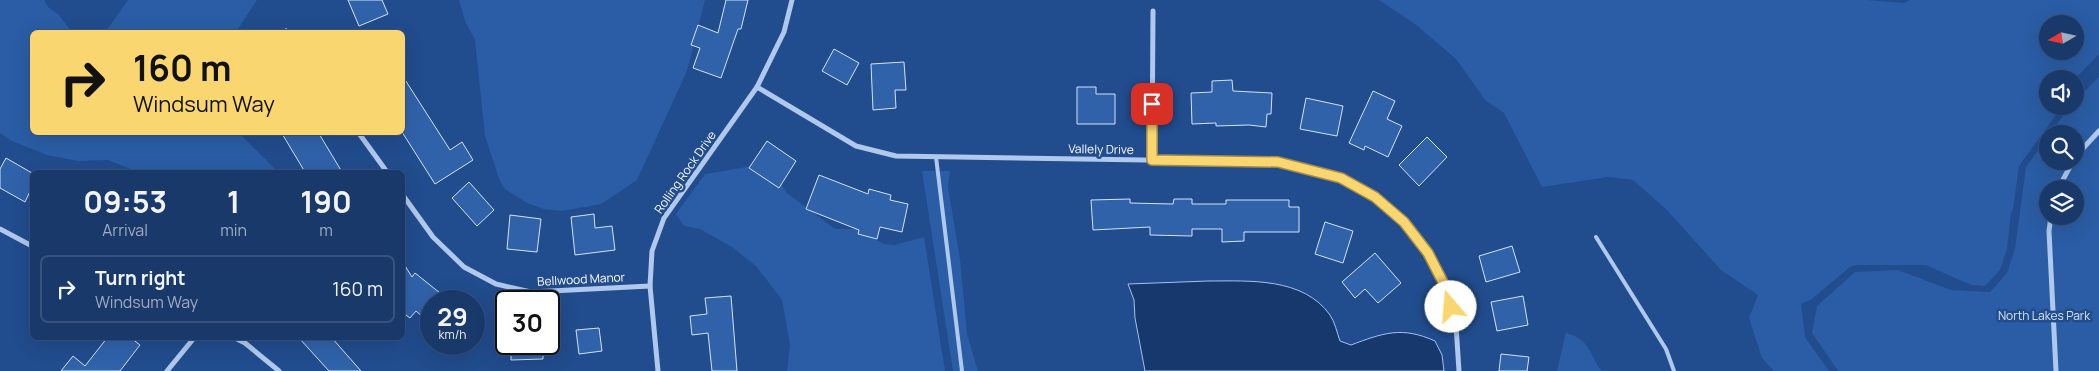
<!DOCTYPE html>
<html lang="en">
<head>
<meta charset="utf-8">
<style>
  body { margin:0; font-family:Manrope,sans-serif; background:#224070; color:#f1f3f6; height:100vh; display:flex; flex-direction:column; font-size:19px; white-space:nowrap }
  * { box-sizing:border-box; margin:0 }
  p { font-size:16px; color:#9facc1 }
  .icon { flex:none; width:28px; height:28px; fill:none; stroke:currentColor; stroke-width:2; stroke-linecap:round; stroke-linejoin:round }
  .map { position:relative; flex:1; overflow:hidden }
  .panel { position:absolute; left:30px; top:170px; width:375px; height:170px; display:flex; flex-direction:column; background:#19396a; border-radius:8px; box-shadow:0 5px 20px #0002,0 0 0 1px #37537e }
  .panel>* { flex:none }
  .banner { position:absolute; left:30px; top:30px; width:375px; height:105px; border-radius:8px; box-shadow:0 5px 20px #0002,0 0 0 1px #37537e; background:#f9d670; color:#111; overflow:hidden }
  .needle { width:32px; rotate:261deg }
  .buttons { position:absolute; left:2039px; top:15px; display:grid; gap:10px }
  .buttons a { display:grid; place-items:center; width:45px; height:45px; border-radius:50%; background:#19396a; box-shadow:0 5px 20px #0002,0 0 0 1px #37537e; font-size:25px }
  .speed { position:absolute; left:420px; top:290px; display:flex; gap:10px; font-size:25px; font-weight:700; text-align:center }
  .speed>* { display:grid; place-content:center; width:65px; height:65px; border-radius:50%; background:#19396a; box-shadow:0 5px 20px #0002,0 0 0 1px #37537e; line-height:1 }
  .speed small { font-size:12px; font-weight:400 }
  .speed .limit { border:2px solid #111; border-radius:8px; background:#fff; color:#111 }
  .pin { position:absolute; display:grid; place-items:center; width:42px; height:42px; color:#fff; margin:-21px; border-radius:10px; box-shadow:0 2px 8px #0006 }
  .me { position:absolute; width:55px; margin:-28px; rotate:342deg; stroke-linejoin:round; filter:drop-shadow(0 0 4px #0008) }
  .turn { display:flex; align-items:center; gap:18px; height:105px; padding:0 20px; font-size:22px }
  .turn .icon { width:65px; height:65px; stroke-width:2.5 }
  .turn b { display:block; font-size:35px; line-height:42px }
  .eta { display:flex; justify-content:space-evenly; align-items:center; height:85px; text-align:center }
  .eta b { font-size:30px; font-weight:700; line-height:35px }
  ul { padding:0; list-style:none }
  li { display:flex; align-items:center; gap:15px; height:68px; margin:0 10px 8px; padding:0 10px; border:2px solid #37537e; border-radius:8px }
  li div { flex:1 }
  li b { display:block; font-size:19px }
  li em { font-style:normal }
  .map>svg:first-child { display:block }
  .green { fill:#2a5da5; fill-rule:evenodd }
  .water { fill:#17386c; stroke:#a3c2ed }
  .building { fill:#3062aa; stroke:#d4e3f9 }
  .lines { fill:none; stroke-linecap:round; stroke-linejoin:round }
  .lane { stroke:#afc8ec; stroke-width:4 }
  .street { stroke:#afc8ec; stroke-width:5 }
  .route-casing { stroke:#a28b49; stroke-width:12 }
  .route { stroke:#f9d670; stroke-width:9 }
  .labels { text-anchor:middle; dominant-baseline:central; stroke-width:5; stroke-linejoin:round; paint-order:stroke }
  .street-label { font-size:12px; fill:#fff; stroke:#214c8d }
  .park-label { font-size:12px; fill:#d4e3f9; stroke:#214c8d }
</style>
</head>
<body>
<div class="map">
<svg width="2099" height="371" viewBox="0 0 2099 371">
  <rect width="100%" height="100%" fill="#214c8d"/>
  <!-- green -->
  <g class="green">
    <path d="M0,0H44L48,7L58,14L72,32H32V132L239,133L278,172H138L108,160L78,161L47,155L12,141L0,133Z"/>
    <path d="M128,0H257L236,32H101L109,27Z"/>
    <path d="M459,0H705L687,71L637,180L601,204L562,211L544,209L527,203L505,189L499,179L485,136L475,40L465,21Z"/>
    <path d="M1379,0H1867L1904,3L1910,0H2099V54L2075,79H2048V106H2059L2056,115L2019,166L2013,209L2011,213L2007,249L2000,270L1985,286L1971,285L1926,265H1855L1850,267L1812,299L1801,304L1805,337L1829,371H1774L1762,358L1749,318L1758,295L1721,270L1667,210L1633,180L1608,177L1542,187L1504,113L1486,101L1456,59L1415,24ZM2048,24H2075V51H2048Z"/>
    <path d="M2099,77V371H1838L1812,333L1817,306L1855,272L1898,270L1951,290L1990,292L2007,273L2015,249L2026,167L2047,138L2048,161H2075V134H2050L2070,106H2075V101ZM2048,189H2075V216H2048Z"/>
    <path d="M752,166L781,184L787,193L835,229H857L884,244L895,245L924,237L945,371H787L790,345L782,300L756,266L732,247L700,229L684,226L676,214L705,174Z"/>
    <path d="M922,171H950L948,187L960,259L967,334L978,371H953Z"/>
    <path d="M1566,332C1570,335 1577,336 1581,340C1592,348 1593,362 1602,371H1557Z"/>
  </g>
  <!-- water -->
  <path class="water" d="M1208,281C1249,281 1303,277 1330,315C1335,322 1337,333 1340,341L1351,345C1383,333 1402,326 1435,341L1442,355L1444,371H1145L1135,318L1134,300L1128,284Z"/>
  <!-- building -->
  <g class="building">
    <path d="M348,0H382L388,14L359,26Z"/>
    <path d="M726,0H748L741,29H738L721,78L693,68L700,48L691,45L698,25L718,33Z"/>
    <path d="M834,49L859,63L847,85L822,71Z"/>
    <path d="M904,62L906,90H895L896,108L873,110L871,64Z"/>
    <path d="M402,75L450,150L462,142L473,160L435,184L402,132Z"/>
    <path d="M1232,80L1233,91L1272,93L1271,114H1267L1266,127L1249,125L1216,126V123L1192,124L1191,93L1212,92V81Z"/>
    <path d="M1077,87H1096V94H1115V124H1077Z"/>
    <path d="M1373,91L1395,101L1387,119L1402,126L1388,157L1365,146L1364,150L1349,143Z"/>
    <path d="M1306,98L1343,106L1337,136L1300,129Z"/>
    <path d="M281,132H318L342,172H305Z"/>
    <path d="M1427,137L1447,157L1419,186L1399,165Z"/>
    <path d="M767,141L796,161L779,188L749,168Z"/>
    <path d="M6,158L32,173V187L25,202L0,188V169Z"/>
    <path d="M819,175L868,194L869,189L891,195L890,200L908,204L902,232L880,227L877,239L858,234L859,230L806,209Z"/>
    <path d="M469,182L494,210L477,226L452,198Z"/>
    <path d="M1130,199V203L1173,204L1174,199H1192V204H1226V200H1289V207H1299V232H1244V241L1222,242V229H1192V236L1150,235V227L1093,230L1091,200Z"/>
    <path d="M594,214L595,228L612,226L615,250L575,255L571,217Z"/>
    <path d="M510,215L541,219L537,252L507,249Z"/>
    <path d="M1325,222L1353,231L1343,263L1315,254Z"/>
    <path d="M1512,246L1520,272L1486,282L1479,256Z"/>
    <path d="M1375,253L1401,283L1378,303L1365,289L1355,298L1342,282Z"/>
    <path d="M402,261L412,277L415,273L450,301H431V324L416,311L410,318L402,312Z"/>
    <path d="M731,296L737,371H712L708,333L692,335L690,316L707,314L705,298Z"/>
    <path d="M1523,296L1528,325L1497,331L1491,302Z"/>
    <path d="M599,328L602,351L579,354L576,330Z"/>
    <path d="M107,338H131L140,345L120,371H61L73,356L85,366Z"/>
    <path d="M299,338H332L361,371H329Z"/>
    <path d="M511,344H543V359L511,360Z"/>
    <path d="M1501,354L1529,357L1527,371H1499Z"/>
  </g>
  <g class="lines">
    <!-- lane -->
    <g class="lane">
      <path d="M936,157L962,371"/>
      <path d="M1596,237L1666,349L1674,371"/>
    </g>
    <!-- street -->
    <g class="street">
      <path d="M286,31L287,32"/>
      <path d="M757,87L856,146L896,156L1278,162L1341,178L1375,197L1404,222L1428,253L1446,288L1456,325L1459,371"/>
      <path d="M358,132L387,172"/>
      <path d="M2075,157L2099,131"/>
      <path d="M1152,160L1153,11"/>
      <path d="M2058,189L2073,161"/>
      <path d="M402,194L433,237L464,267L496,284L531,292L650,286"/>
      <path d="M2051,216L2049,231L2056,371"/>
      <path d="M0,229L32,246"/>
      <path d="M235,338L245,343L279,371"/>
      <path d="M167,371L194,338"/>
      <path d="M658,371L650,286L652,251L664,218L757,87L784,32L792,0"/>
    </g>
  </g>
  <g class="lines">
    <defs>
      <path id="route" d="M1152,104V160L1278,162L1341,178L1375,197L1404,222L1428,253L1446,288L1451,307"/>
    </defs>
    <!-- route casing -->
    <use href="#route" class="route-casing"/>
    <!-- route -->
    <use href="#route" class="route"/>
  </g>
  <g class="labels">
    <!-- street labels -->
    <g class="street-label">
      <text transform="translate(1101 149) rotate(1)">Vallely Drive</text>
      <text transform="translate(685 172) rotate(-55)">Rolling Rock Drive</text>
      <text transform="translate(581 279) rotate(-3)">Bellwood Manor</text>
    </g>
    <!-- park labels -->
    <g class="park-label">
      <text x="2044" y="315">North Lakes Park</text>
    </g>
  </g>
</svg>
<div class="buttons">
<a><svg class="needle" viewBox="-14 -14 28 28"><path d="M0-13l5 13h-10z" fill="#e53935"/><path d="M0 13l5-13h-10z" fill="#9facc1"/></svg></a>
<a><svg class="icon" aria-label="sound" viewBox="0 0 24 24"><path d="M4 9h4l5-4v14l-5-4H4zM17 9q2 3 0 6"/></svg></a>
<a><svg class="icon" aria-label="search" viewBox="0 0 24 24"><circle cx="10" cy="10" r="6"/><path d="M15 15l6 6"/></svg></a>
<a><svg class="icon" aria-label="layers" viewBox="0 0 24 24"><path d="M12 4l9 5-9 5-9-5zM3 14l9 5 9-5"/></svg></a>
</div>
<div class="speed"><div>29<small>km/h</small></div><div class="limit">30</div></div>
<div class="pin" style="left:1152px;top:104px;background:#d93025"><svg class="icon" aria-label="arrive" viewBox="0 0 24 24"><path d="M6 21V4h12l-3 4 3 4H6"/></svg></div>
<svg class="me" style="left:1451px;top:307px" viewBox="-20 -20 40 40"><circle r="19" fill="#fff"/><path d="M0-13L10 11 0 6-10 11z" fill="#f9d670"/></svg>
<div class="banner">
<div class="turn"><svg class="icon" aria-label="right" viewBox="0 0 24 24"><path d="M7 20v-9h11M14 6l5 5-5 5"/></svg><div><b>160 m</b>Windsum Way</div></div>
</div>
<section class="panel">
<div class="eta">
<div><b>09:53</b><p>Arrival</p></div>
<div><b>1</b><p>min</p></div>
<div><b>190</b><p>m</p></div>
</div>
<ul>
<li><svg class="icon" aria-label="right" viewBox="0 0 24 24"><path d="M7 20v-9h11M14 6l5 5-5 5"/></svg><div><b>Turn right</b><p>Windsum Way</p></div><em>160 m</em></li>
</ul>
</section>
</div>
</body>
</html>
